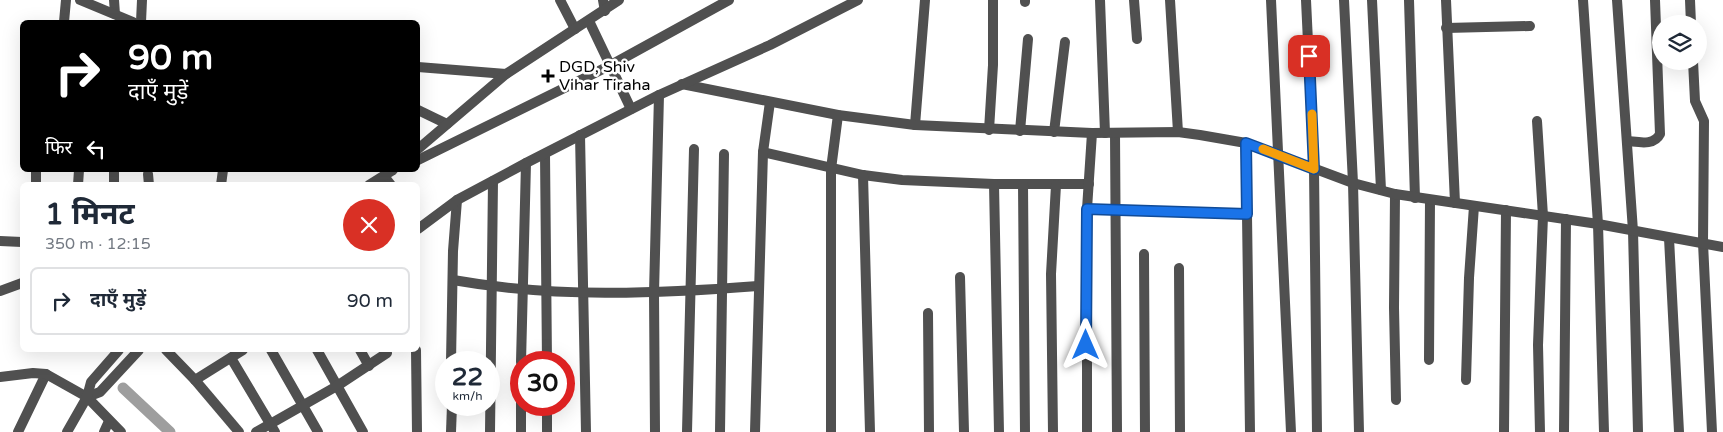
<!DOCTYPE html>
<html lang="hi">
<head>
<meta charset="utf-8">
<style>
  body { margin:0; font-family:"Varela Round","Noto Sans Devanagari",sans-serif; background:#f2f2f3; color:#1f2937; height:100vh; display:flex; flex-direction:column; font-size:19px; white-space:nowrap }
  * { box-sizing:border-box; margin:0 }
  p { font-size:16px; color:#747a83 }
  .icon { flex:none; width:28px; height:28px; fill:none; stroke:currentColor; stroke-width:2; stroke-linecap:round; stroke-linejoin:round }
  .map { position:relative; flex:1; overflow:hidden }
  .sheet { position:absolute; left:20px; top:182px; width:400px; height:170px; display:flex; flex-direction:column; background:#fff; border-radius:8px; box-shadow:0 5px 20px #0002 }
  .sheet>* { flex:none }
  .top-card { position:absolute; left:20px; top:20px; width:400px; height:152px; border-radius:8px; box-shadow:0 5px 20px #0002; background:#000; color:#fff; overflow:hidden }
  .buttons { position:absolute; left:1652px; top:15px; display:grid; gap:10px }
  .buttons a { display:grid; place-items:center; width:55px; height:55px; border-radius:50%; background:#fff; box-shadow:0 5px 20px #0002; font-size:25px }
  .speed { position:absolute; left:435px; top:351px; display:flex; gap:10px; font-size:25px; font-weight:700; text-align:center }
  .speed>* { display:grid; place-content:center; width:65px; height:65px; border-radius:50%; background:#fff; box-shadow:0 5px 20px #0002; line-height:1 }
  .speed small { font-size:12px; font-weight:400 }
  .speed .limit { border:8px solid #d22; background:#fff; color:#111 }
  .pin { position:absolute; display:grid; place-items:center; width:42px; height:42px; color:#fff; margin:-21px; border-radius:10px; box-shadow:0 2px 8px #0006 }
  .me { position:absolute; width:55px; margin:-28px; rotate:0deg; stroke-linejoin:round; filter:drop-shadow(0 0 4px #0008) }
  .turn { display:flex; align-items:center; gap:18px; height:105px; padding:0 25px; font-size:22px }
  .turn .icon { width:65px; height:65px; stroke-width:2.5 }
  .turn b { display:block; font-size:35px; line-height:42px }
  .then { display:flex; align-items:center; height:48px; padding:0 25px; background:#0003; gap:10px; font-size:19px }
  .round { display:grid; place-items:center; flex:none; width:52px; height:52px; border-radius:26px; background:#f2f2f3 }
  .overview { display:flex; align-items:center; justify-content:space-between; height:85px; padding:0 25px }
  h1 { font-size:30px; font-weight:700; line-height:38px }
  ul { padding:0; list-style:none }
  li { display:flex; align-items:center; gap:15px; height:68px; margin:0 10px 8px; padding:0 15px; border:2px solid #e0e1e3; border-radius:8px }
  li div { flex:1 }
  li b { display:block; font-size:19px }
  li em { font-style:normal }
  .map>svg:first-child { display:block }
  .lines { fill:none; stroke-linecap:round; stroke-linejoin:round }
  .canal { stroke:#9e9e9e; stroke-width:11 }
  .minor { stroke:#505050; stroke-width:10 }
  .tertiary { stroke:#505050; stroke-width:10 }
  .route-casing { stroke:#114b97; stroke-width:12 }
  .route { stroke:#1a73e8; stroke-width:9 }
  .slow { stroke:#f59e0b; stroke-width:9 }
  .poi-dot { fill:#000; stroke:#fff; stroke-width:2 }
  .labels { text-anchor:middle; dominant-baseline:central; stroke-width:5; stroke-linejoin:round; paint-order:stroke }
  .poi-label { font-size:16px; fill:#000; stroke:#fff; text-anchor:start }
</style>
</head>
<body>
<div class="map">
<svg width="1723" height="432" viewBox="0 0 1723 432">
  <rect width="100%" height="100%" fill="#fff"/>
  <g class="lines">
    <!-- canal -->
    <path class="canal" d="M123,388L170,432"/>
    <!-- minor -->
    <g class="minor">
      <path d="M114,0L115,14"/>
      <path d="M560,0L575,29"/>
      <path d="M603,0L605,11"/>
      <path d="M1025,0V2"/>
      <path d="M1100,0L1105,133"/>
      <path d="M1134,0L1137,39"/>
      <path d="M1170,0L1178,132"/>
      <path d="M1271,0L1291,432"/>
      <path d="M1306,0L1314,169L1317,432"/>
      <path d="M1344,0L1353,183L1359,432"/>
      <path d="M1372,0L1381,190"/>
      <path d="M1409,0L1415,198"/>
      <path d="M1446,0L1455,203"/>
      <path d="M1583,0L1598,224L1604,432"/>
      <path d="M1617,0L1633,231L1638,432"/>
      <path d="M1690,0L1691,24"/>
      <path d="M64,22L66,0"/>
      <path d="M141,22L142,0"/>
      <path d="M1446,28L1530,26"/>
      <path d="M1693,61L1695,101L1704,121L1703,243L1712,432"/>
      <path d="M418,110L447,124"/>
      <path d="M1537,121L1543,216L1538,345L1540,432"/>
      <path d="M915,125L925,0"/>
      <path d="M989,130L993,65V0"/>
      <path d="M1020,131L1028,39"/>
      <path d="M1054,132L1065,42"/>
      <path d="M1115,133L1117,432"/>
      <path d="M580,135L586,432"/>
      <path d="M1627,141C1639,142 1654,146 1660,134L1655,0"/>
      <path d="M1246,143L1250,432"/>
      <path d="M763,152L863,175L902,180L994,184H1089"/>
      <path d="M545,154L547,362"/>
      <path d="M148,174L149,185"/>
      <path d="M863,175L870,432"/>
      <path d="M994,184L999,432"/>
      <path d="M1023,184L1025,432"/>
      <path d="M36,185V170"/>
      <path d="M78,185L79,170"/>
      <path d="M114,185V170"/>
      <path d="M221,185L223,170"/>
      <path d="M1395,194L1394,308L1396,400"/>
      <path d="M1087,209L1247,214"/>
      <path d="M1669,238L1679,432"/>
      <path d="M0,241L22,242"/>
      <path d="M1144,254L1145,432"/>
      <path d="M1179,268L1180,432"/>
      <path d="M960,277L964,432"/>
      <path d="M453,280C554,298 656,294 758,286"/>
      <path d="M928,313L929,432"/>
      <path d="M271,350L318,432"/>
      <path d="M317,350L363,432"/>
      <path d="M360,350L369,366"/>
      <path d="M416,350L417,432"/>
      <path d="M231,358L275,432"/>
      <path d="M1429,360L1430,200"/>
      <path d="M451,362L453,251L457,200"/>
      <path d="M521,362L526,163"/>
      <path d="M195,380L239,432"/>
      <path d="M1466,380L1469,278L1474,206"/>
      <path d="M87,397L121,432"/>
      <path d="M18,432L46,374"/>
      <path d="M104,432L109,421"/>
      <path d="M256,432L337,386L387,353"/>
      <path d="M451,432L452,405"/>
      <path d="M490,432L493,181"/>
      <path d="M521,432V366"/>
      <path d="M547,432V405"/>
      <path d="M655,432L654,293L659,95"/>
      <path d="M687,432L694,149"/>
      <path d="M720,432L724,154"/>
      <path d="M755,432L763,152L770,102"/>
      <path d="M831,432V169L838,115"/>
      <path d="M1053,432L1051,274L1056,185"/>
      <path d="M1087,432V209L1092,133"/>
      <path d="M1504,432L1506,210"/>
      <path d="M1564,432L1566,219"/>
    </g>
    <!-- tertiary -->
    <g class="tertiary">
      <path d="M80,0L133,22"/>
      <path d="M589,21L631,109"/>
      <path d="M418,67L506,74"/>
      <path d="M682,84L838,115L915,125L1092,133L1178,132L1200,135L1246,143L1353,183L1395,194L1598,224L1723,247"/>
      <path d="M418,149L506,74L619,0"/>
      <path d="M418,160L611,65L729,0"/>
      <path d="M384,176L391,185"/>
      <path d="M369,185L393,170"/>
      <path d="M418,229L457,200L526,163L659,95L770,45L858,0"/>
      <path d="M0,291L22,283"/>
      <path d="M166,350L195,380L243,350"/>
      <path d="M0,377L33,373L46,374L87,397L100,392L139,350"/>
      <path d="M67,432L87,397L91,382L119,350"/>
    </g>
  </g>
  <g class="lines">
    <defs>
      <path id="route" d="M1086,345L1087,209L1247,214L1246,143L1314,169L1309,56"/>
    </defs>
    <!-- route casing -->
    <use href="#route" class="route-casing"/>
    <!-- route -->
    <use href="#route" class="route"/>
    <!-- slow -->
    <path class="slow" d="M1263,149L1314,169L1312,114"/>
  </g>
  <!-- markers -->
  <path class="poi-dot" d="M545.5 68.5h5v5h5v5h-5v5h-5v-5h-5v-5h5z"/>
  <g class="labels">
    <!-- poi labels -->
    <g class="poi-label">
      <text x="559" y="67">DGD, Shiv<tspan x="559" dy="18">Vihar Tiraha</tspan></text>
    </g>
  </g>
</svg>
<div class="buttons">
<a><svg class="icon" aria-label="layers" viewBox="0 0 24 24"><path d="M12 4l9 5-9 5-9-5zM3 14l9 5 9-5"/></svg></a>
</div>
<div class="speed"><div>22<small>km/h</small></div><div class="limit">30</div></div>
<div class="pin" style="left:1309px;top:56px;background:#d93025"><svg class="icon" aria-label="arrive" viewBox="0 0 24 24"><path d="M6 21V4h12l-3 4 3 4H6"/></svg></div>
<svg class="me" style="left:1086px;top:345px" viewBox="-20 -20 40 40"><path d="M0-17L14 15 0 8-14 15z" fill="#1a73e8" stroke="#fff" stroke-width="4"/></svg>
<div class="top-card">
<div class="turn"><svg class="icon" aria-label="right" viewBox="0 0 24 24"><path d="M7 20v-9h11M14 6l5 5-5 5"/></svg><div><b>90 m</b>दाएँ मुड़ें</div></div>
<div class="then">फिर<svg class="icon" aria-label="left" viewBox="0 0 24 24"><path d="M17 20v-9H6M10 6l-5 5 5 5"/></svg></div>
</div>
<section class="sheet">
<div class="overview"><div><h1>1 मिनट</h1><p>350 m · 12:15</p></div><a class="round" style="background:#d93025;color:#fff"><svg class="icon" aria-label="close" viewBox="0 0 24 24"><path d="M6 6l12 12M18 6L6 18"/></svg></a></div>
<ul>
<li><svg class="icon" aria-label="right" viewBox="0 0 24 24"><path d="M7 20v-9h11M14 6l5 5-5 5"/></svg><div><b>दाएँ मुड़ें</b></div><em>90 m</em></li>
</ul>
</section>
</div>
</body>
</html>
